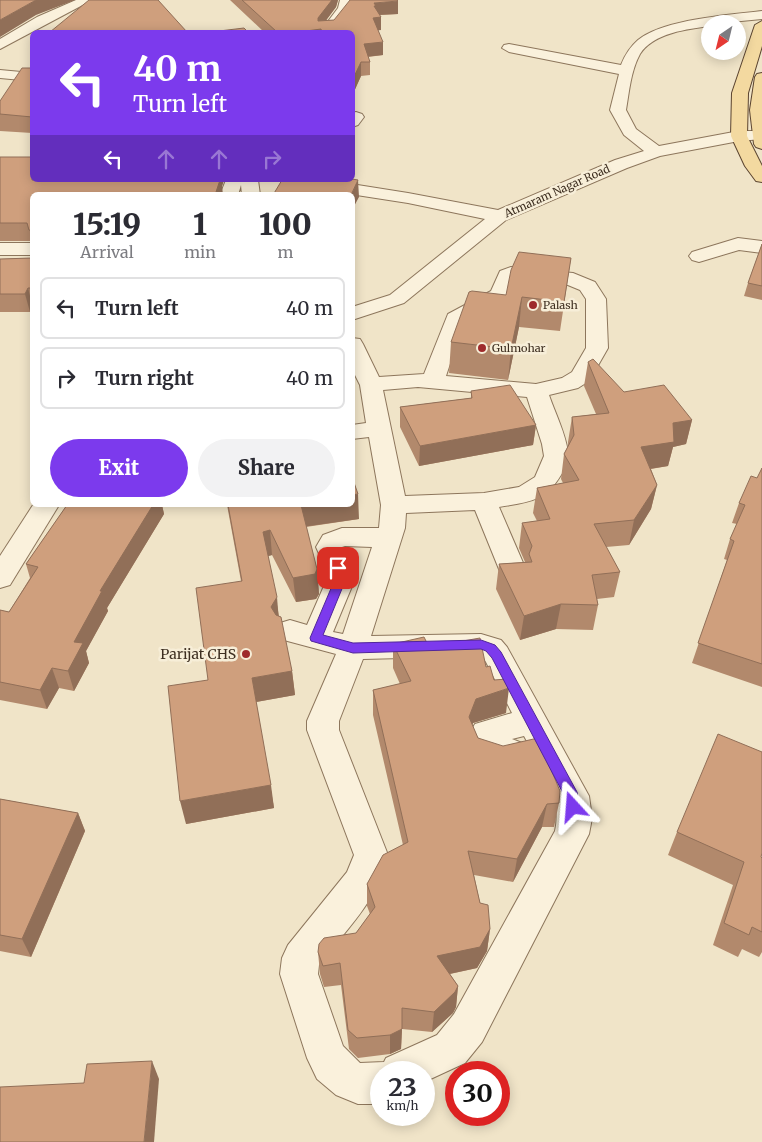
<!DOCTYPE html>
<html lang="en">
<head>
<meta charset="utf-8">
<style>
  body { margin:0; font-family:Merriweather,serif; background:#f2f2f3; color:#2b2b33; height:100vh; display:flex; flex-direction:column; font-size:19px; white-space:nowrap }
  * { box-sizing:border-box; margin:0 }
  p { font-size:16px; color:#7c7c81 }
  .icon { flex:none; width:28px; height:28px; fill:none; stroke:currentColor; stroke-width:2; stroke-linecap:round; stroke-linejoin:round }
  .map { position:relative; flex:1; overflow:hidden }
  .drawer { position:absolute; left:30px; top:192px; width:325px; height:315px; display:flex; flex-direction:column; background:#fff; border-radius:8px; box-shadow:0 2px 12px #0003 }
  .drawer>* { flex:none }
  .guide { position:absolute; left:30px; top:30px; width:325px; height:152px; border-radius:8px; box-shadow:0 2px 12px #0003; background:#7c3aed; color:#fff; overflow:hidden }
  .needle { width:32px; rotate:215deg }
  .controls { position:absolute; left:701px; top:15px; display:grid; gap:10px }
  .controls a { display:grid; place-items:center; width:45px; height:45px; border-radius:50%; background:#fff; box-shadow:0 2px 12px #0003; font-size:25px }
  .speed { position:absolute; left:370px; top:1061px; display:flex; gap:10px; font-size:25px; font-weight:700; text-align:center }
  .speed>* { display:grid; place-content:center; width:65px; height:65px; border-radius:50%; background:#fff; box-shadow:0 2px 12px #0003; line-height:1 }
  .speed small { font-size:12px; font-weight:400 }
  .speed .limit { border:8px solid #d22; background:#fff; color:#111 }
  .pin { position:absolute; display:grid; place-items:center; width:42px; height:42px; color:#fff; margin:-21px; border-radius:10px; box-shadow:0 2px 8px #0006 }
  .me { position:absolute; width:55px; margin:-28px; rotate:341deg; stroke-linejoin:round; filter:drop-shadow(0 0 4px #0008) }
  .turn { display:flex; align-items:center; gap:18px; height:105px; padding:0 20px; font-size:22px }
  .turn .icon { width:65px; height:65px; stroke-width:2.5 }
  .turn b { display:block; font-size:35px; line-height:42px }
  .lanes { display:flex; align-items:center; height:48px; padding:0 20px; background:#0003; justify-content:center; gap:25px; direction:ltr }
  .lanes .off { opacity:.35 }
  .eta { display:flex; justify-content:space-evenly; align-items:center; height:85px; text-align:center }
  .eta b { font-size:30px; font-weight:800; line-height:35px }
  .cta { display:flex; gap:10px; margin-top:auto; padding:10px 20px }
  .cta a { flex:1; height:58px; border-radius:30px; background:#7c3aed; color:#fff; font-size:20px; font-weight:800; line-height:58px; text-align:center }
  .cta a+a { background:#f2f2f3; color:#2b2b33 }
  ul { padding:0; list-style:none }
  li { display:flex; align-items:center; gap:15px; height:62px; margin:0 10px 8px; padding:0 10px; border:2px solid #e1e1e2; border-radius:8px }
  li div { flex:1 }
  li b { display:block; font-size:19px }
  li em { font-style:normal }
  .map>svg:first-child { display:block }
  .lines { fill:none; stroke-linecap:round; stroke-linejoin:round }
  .minor-casing { stroke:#8d765c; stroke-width:2 }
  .major-casing { stroke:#5b4430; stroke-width:2 }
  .minor { fill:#faf1dc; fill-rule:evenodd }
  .major { fill:#f3d9a0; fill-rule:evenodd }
  .wall { fill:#b2896c }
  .shaded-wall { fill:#916f58 }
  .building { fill:#cf9f7d; stroke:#916f58 }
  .route { fill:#7c3aed; stroke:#51269a }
  .poi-dot { fill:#9e2a2b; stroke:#f7eed8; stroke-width:2 }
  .labels { text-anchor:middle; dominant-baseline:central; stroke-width:5; stroke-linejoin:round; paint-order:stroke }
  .far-street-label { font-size:11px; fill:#3d2e20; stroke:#f7eed8 }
  .far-poi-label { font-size:11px; fill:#3d2e20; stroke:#f7eed8; text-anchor:start }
  .poi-label { font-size:14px; fill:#3d2e20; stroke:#f7eed8; text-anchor:end }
</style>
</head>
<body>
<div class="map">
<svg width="762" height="1142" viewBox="0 0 762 1142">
  <rect width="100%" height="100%" fill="#f0e4c8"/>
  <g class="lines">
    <defs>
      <g id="minor">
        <path d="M76,0H92L0,49V39L37,17Z"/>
        <path d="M340,0H352L350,9L333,32H320L338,8Z"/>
        <path d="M762,11V19L710,24V26C688,29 653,33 640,54C631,70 629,92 626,110L636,129L659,146L739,131H762V139L739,141L660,156L627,168L506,220L404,303L352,320V307L390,295L485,219L408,203L292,185L286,184L283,180H326L408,193L498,210L615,160L644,151L624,135L610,110L619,74L509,52L502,48L504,45L509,44L621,65C625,55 630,47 638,40C664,19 729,15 762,11Z"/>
        <path d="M0,70L32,73V81L0,78Z"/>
        <path d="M356,112L362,114L364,117L358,125L352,127V113Z"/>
        <path d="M226,180H258L260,195H242L241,185L238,195H220Z"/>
        <path d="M738,238L762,241V253L739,250L699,262L692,260L689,256L692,252Z"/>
        <rect x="0" y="243" width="32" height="12"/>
        <path d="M511,267L573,273L595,282L606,299L608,348L592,376L589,381L578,388L549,395C555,413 566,434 568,453C569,461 565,469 561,475C545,502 528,502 499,507L527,572L523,579L513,582L503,579L475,510L406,513L405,528L371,636L481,634L501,640L507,647L589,796L592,818L589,834L482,1042L465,1063L424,1082V1072H381V1101L373,1104H358L336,1095L317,1079L307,1058L280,974L282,958L288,945L347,872L354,855L307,730V721L336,654L280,639L275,631L280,623L290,620L307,625L327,579L321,558L316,547L323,535L342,528H379L381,505L369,437L352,439V425L366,423L360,385L352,369V338L360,339L363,344L379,377L424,374L448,314L491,291L500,271ZM515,279L563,283L580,290L586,299V348L572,372L562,378L536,384L446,376L464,321L507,298ZM418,387L527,397L542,444L544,456L535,477L519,487L484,493L405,496L383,390ZM345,546L372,547L343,634L333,632L355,579L349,558L342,547ZM481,656L486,662L512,713L475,724L468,736L477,761C497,768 502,768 522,761L527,752L522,743L512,739L524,736C540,766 563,796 555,831L454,1014L437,1035L386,1058L384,1062L360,1063L343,1046L318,974L319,965C345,931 380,898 388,855L339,730V721L363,659Z"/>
        <path d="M33,505H59L10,585L0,588V556Z"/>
      </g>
      <g id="major">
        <path d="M762,21V46L748,93L747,136L762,166V182L756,181L745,166L731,136L732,93L755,25Z"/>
        <path d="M762,73V149L756,147L754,144L750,110L755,77L757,74Z"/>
      </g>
    </defs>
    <!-- minor casing -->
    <use href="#minor" class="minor-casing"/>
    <!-- major casing -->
    <use href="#major" class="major-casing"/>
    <!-- minor -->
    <use href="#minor" class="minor"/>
    <!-- major -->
    <use href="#major" class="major"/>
  </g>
  <!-- wall -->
  <g class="wall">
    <path d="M230,0H338L336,7L326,20H334L398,1V14L380,15L381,30H378L383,55L368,57L370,62V75L361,76L352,96V32H264Z"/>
    <path d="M32,68V133L0,131V101Z"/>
    <path d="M0,157L32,180H224L222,186L32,195V243V241H0Z"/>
    <path d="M762,244V300L744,296L748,283Z"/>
    <path d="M32,258V308L30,312H0V259Z"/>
    <path d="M571,258L560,331L519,327L508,380L449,373L451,342L506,295Z"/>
    <path d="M588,362L624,392L692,420L686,444L673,447L668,466L651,469L657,485L651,509L629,545L606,547L620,572L614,597L597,599L598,605L593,630L556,629L520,640L496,589L499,564L525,562L519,548L522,523L537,521L533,513L537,488L563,483L561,479L564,454L568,446V442L572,417L596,414L584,386Z"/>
    <path d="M471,391L536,425L533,445L419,466L400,427V407L471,398Z"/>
    <path d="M762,468V687L692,663L727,560L724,559L730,539L737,524L732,523L739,503L757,478Z"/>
    <path d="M67,505H162L164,514L107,608L108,611L86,651L89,663L74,691L59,688L47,709L0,700V610L9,612L30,578L26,564Z"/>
    <path d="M227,505H352L359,519L306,527L317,569L319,594L316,599L296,602L272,555L268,556L279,616L292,671L295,695L256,702L274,808L186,824L208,680L241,581Z"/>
    <path d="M393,644L429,647L486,667L494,680L506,713L473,723L472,725L478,738L559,803L554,827H542L513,882L474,875L480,903L490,929L487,951L477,968L450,974L458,986L456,1007L453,1013L432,1032L402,1029L401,1049L390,1054L358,1058L349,1049L341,985L324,987L320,974L318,952L356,933L370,914L367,906V884L403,845L373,715V690L400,684L393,668Z"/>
    <path d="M0,799L78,813L85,831L31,957L0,951Z"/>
    <path d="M677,832L762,858V952L759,957L742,949L738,957L713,945L733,885L668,855Z"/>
  </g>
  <!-- shaded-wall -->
  <g class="shaded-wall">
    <path d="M36,0H75L36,15L0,37V20Z"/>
    <path d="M332,0H338L336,7L319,30L321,29V32H299Z"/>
    <path d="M398,1V14L376,15L381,17V30L373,31L374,3Z"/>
    <path d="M383,42V55L364,57V44Z"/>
    <path d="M361,62V76L352,96V81Z"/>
    <path d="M217,180H224L222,186L223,195H215Z"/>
    <path d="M358,180L359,197L352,210V195H351Z"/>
    <path d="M28,288L32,304V308L30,312L25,294Z"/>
    <path d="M522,297L519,327L508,380L511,349Z"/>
    <path d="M692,420L686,444L673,447L668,466L636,471L641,447L673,423Z"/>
    <path d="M536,425L533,445L419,466L420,446Z"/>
    <path d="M657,485L651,509L629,545L634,520Z"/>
    <path d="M358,494L359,519L302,527L300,505H352V495Z"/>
    <path d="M150,505H162L164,514L107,608L108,611L86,651L89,663L74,691L68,671L74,642L100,591Z"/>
    <path d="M270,530L272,555L265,557L263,532Z"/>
    <path d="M317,569L319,594L316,599L296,602L293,578Z"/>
    <path d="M277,597L279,622L271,607Z"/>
    <path d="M561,604L556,629L520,640L524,616Z"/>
    <path d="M52,668L59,688L47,709L40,690Z"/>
    <path d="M292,671L295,695L256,702L252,678Z"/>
    <path d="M509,688L506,713L473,723L466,741L469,717L476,699Z"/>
    <path d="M271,785L274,808L186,824L180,801Z"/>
    <path d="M547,804L542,827L513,882L517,859Z"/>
    <path d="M78,813L85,831L31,957L22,939Z"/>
    <path d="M490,929L487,951L477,968L435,977L437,956Z"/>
    <path d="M458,986L456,1007L453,1013L432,1032L434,1012Z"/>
    <path d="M402,1029L401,1049L390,1054V1035Z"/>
    <path d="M152,1061L159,1079L154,1142H144Z"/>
  </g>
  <!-- building -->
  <g class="building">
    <path d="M0,0H36L0,20Z"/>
    <path d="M89,0H158L187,32H50Z"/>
    <path d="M242,0H332L318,18V21L334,20L350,0H397L398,1L374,3L376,6H374L381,17L373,18L383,42L364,44L370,62H361L352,81V32H322L321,29L299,32H277Z"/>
    <path d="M244,28L248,32H211Z"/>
    <path d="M22,68H32V117L0,114V101Z"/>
    <path d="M0,157H32V180H220L215,195H32V231L29,230L27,223H0Z"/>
    <path d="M352,179L358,180L351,195H273L282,180H352Z"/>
    <path d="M762,244V286L748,283Z"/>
    <path d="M519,252L571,258L564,302L522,297L511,349L451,342L469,292L472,291L506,295L511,270Z"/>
    <path d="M32,258V288H28L25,294H0V259Z"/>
    <path d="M593,359L624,392L664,385L692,420L673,423L674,442L641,447L657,485L634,520L594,524L620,572L592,575L598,605L561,604L524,616L499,564L532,562L529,554L532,546L522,523L550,519L537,488L579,480L564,454L574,435L572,417L609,413L588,362Z"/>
    <path d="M510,385L536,425L420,446L400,407L472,398L471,391Z"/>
    <path d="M762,468V664L698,643L734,541L730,539L745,505L739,503L751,476L757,478Z"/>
    <path d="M352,477L358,494L352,495Z"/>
    <path d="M67,505H153L100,591H102L74,642L83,643L68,671L52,668L40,690L0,682V610L9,612L38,567L26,564Z"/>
    <path d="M228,505H301L317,569L315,574L293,578L270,530L263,532L277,597L271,607L276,615L281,617L292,671L252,678L271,785L180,801L168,686L208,680L196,588L242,581Z"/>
    <path d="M424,637L429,647L480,638L486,667L490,666L494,680L507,679L509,688L476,699L469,717L478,738L503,746L538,738L560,791L559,803L547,804L517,859L468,851L480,903L488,905L490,929L480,947L437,956L458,986L455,992L434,1012L402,1008V1029L390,1035L357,1038L348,1030L340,963L323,966L318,952L319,944L324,938L356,933L375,907L367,884L383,855L408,842L373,690L411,681L393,644Z"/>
    <path d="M718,734L762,752V853L761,857L762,858V932L752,927L749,935L724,923L744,862L677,832Z"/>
    <path d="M0,799L78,813L22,939L0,935Z"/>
    <path d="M152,1061L144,1142H0V1087L84,1083L87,1064Z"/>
  </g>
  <!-- route -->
  <path class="route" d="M338,564L344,568L346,579L323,635L353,643L481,640L495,645L501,652L577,792L580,807L578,811L573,813L568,811L565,797L492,658L486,651L481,649L353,653L311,641L310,638L335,579L332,568Z"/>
  <!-- markers -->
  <g class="poi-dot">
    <circle cx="533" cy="305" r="5"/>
    <circle cx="482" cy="348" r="5"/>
    <circle cx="246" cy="654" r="5"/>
  </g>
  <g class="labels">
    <!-- far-street labels -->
    <g class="far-street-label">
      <text transform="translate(557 191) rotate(-24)">Atmaram Nagar Road</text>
    </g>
    <!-- far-poi labels -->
    <g class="far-poi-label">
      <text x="543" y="305">Palash</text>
      <text x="492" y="348">Gulmohar</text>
    </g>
    <!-- poi labels -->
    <g class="poi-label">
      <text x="236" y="654">Parijat CHS</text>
    </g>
  </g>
</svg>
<div class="controls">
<a><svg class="needle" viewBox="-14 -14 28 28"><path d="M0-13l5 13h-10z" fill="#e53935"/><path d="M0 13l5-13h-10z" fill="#7c7c81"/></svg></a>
</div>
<div class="speed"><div>23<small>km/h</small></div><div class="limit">30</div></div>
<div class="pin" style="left:338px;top:568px;background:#d93025"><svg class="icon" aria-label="arrive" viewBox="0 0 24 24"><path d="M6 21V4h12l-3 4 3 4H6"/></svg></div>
<svg class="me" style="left:573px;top:807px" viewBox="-20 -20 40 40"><path d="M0-17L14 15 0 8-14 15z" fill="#7c3aed" stroke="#fff" stroke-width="4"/></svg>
<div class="guide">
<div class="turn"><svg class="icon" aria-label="left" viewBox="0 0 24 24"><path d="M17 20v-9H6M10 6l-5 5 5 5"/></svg><div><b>40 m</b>Turn left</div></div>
<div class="lanes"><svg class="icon" aria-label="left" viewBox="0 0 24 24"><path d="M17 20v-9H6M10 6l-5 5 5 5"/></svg><svg class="icon off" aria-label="ahead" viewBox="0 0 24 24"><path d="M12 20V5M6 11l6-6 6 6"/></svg><svg class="icon off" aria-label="ahead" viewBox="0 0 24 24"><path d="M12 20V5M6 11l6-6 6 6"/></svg><svg class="icon off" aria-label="right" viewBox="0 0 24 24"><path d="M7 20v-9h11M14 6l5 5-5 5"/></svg></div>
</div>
<section class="drawer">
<div class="eta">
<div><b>15:19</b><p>Arrival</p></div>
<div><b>1</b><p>min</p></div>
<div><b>100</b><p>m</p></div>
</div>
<ul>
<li><svg class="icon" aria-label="left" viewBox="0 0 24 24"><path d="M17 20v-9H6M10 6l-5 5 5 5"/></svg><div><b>Turn left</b></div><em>40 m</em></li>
<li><svg class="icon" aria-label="right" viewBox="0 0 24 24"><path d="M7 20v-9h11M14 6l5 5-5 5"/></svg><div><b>Turn right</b></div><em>40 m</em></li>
</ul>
<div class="cta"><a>Exit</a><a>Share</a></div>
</section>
</div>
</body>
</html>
